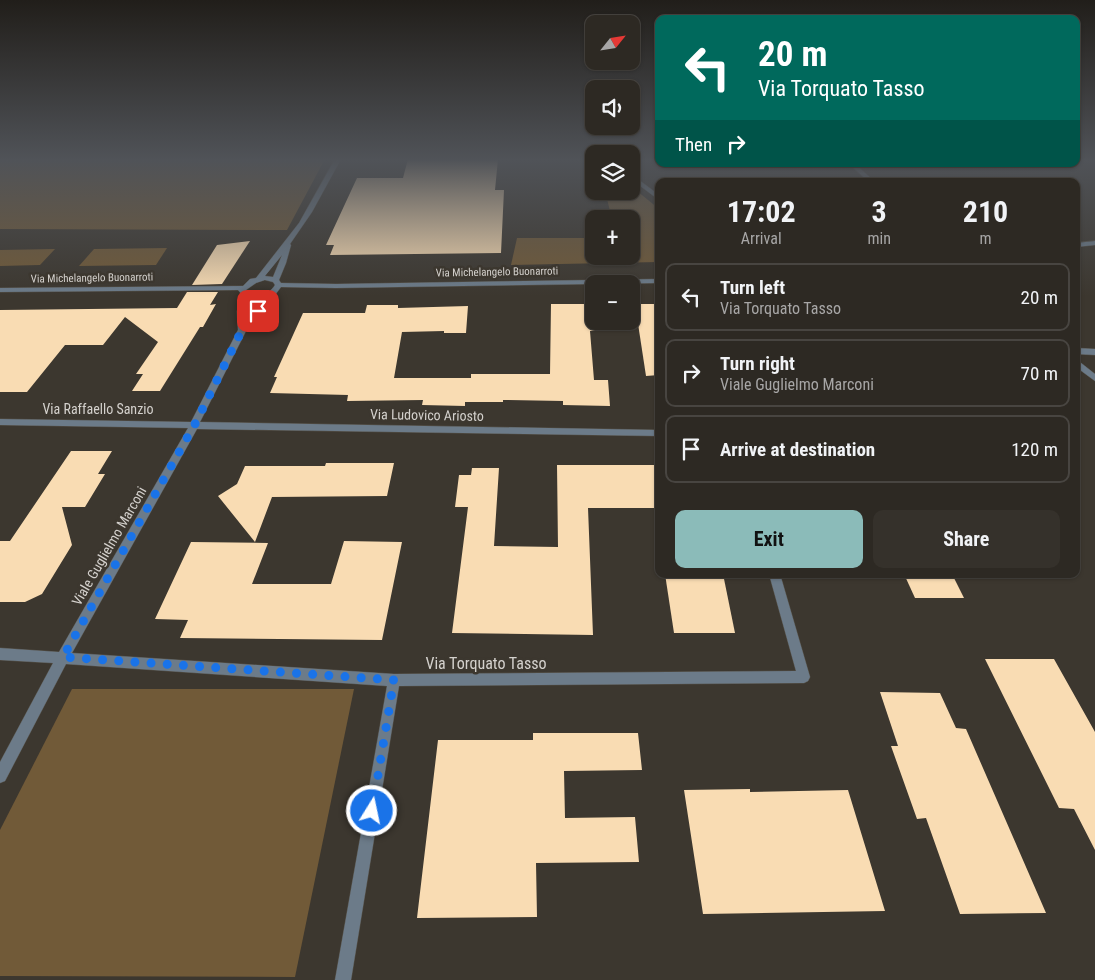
<!DOCTYPE html>
<html lang="en">
<head>
<meta charset="utf-8">
<style>
  body { margin:0; font-family:"Roboto Condensed",sans-serif; background:#35312b; color:#f1f3f6; height:100vh; display:flex; flex-direction:column; font-size:19px; white-space:nowrap }
  * { box-sizing:border-box; margin:0 }
  p { font-size:16px; color:#a7a6a6 }
  .icon { flex:none; width:28px; height:28px; fill:none; stroke:currentColor; stroke-width:2; stroke-linecap:round; stroke-linejoin:round }
  .map { position:relative; flex:1; overflow:hidden }
  .drawer { position:absolute; left:655px; top:178px; width:425px; height:400px; display:flex; flex-direction:column; background:#2d2923; border-radius:10px; box-shadow:0 1px 4px #0004,0 0 0 1px #484541 }
  .drawer>* { flex:none }
  .banner { position:absolute; left:655px; top:15px; width:425px; height:152px; border-radius:10px; box-shadow:0 1px 4px #0004,0 0 0 1px #484541; background:#00695c; color:#fff; overflow:hidden }
  .needle { width:32px; rotate:60deg }
  .controls { position:absolute; left:585px; top:15px; display:grid; gap:10px }
  .controls a { display:grid; place-items:center; width:55px; height:55px; border-radius:10px; background:#2d2923; box-shadow:0 1px 4px #0004,0 0 0 1px #484541; font-size:25px }
  .pin { position:absolute; display:grid; place-items:center; width:42px; height:42px; color:#fff; margin:-21px; border-radius:10px; box-shadow:0 2px 8px #0006 }
  .me { position:absolute; width:55px; margin:-28px; rotate:10deg; stroke-linejoin:round; filter:drop-shadow(0 0 4px #0008) }
  .turn { display:flex; align-items:center; gap:18px; height:105px; padding:0 20px; font-size:22px }
  .turn .icon { width:65px; height:65px; stroke-width:2.5 }
  .turn b { display:block; font-size:35px; line-height:42px }
  .then { display:flex; align-items:center; height:48px; padding:0 20px; background:#0003; gap:10px; font-size:19px }
  .eta { display:flex; justify-content:space-evenly; align-items:center; height:85px; text-align:center }
  .eta b { font-size:30px; font-weight:700; line-height:35px }
  .cta { display:flex; gap:10px; margin-top:auto; padding:10px 20px }
  .cta a { flex:1; height:58px; border-radius:10px; background:#8bbbb9; color:#111; font-size:20px; font-weight:700; line-height:58px; text-align:center }
  .cta a+a { background:#35312b; color:#f1f3f6 }
  ul { padding:0; list-style:none }
  li { display:flex; align-items:center; gap:15px; height:68px; margin:0 10px 8px; padding:0 10px; border:2px solid #484541; border-radius:10px }
  li div { flex:1 }
  li b { display:block; font-size:19px }
  li em { font-style:normal }
  .map>svg:first-child { display:block }
  .green { fill:#715a38 }
  .building { fill:#f9dcb3 }
  .lines { fill:none; stroke-linecap:round; stroke-linejoin:round }
  .street-casing { stroke:#57534b; stroke-width:1 }
  .street { fill:#6c7b89; fill-rule:evenodd }
  .route { stroke:#1a73e8; stroke-width:9; stroke-dasharray:0 16.2 }
  .labels { text-anchor:middle; dominant-baseline:central; stroke-width:5; stroke-linejoin:round; paint-order:stroke }
  .far-street-label { font-size:11px; fill:#d4d1cd; stroke:#3c372f }
  .street-label { font-size:14px; fill:#d4d1cd; stroke:#3c372f }
  .near-street-label { font-size:16px; fill:#d4d1cd; stroke:#3c372f }
</style>
</head>
<body>
<div class="map">
<svg width="1095" height="980" viewBox="0 0 1095 980">
  <rect width="100%" height="100%" fill="#3c372f"/>
  <!-- green -->
  <g class="green">
    <path d="M0,159H325L287,230L0,229Z"/>
    <path d="M631,186L659,209V262L511,265L517,238H594V256H631V219H612L605,191H631Z"/>
    <path d="M167,248L156,265L79,266L94,249Z"/>
    <path d="M55,249L40,265L0,266V250Z"/>
    <path d="M72,689H354L295,977L0,976V830Z"/>
  </g>
  <!-- building -->
  <g class="building">
    <path d="M408,159H498L495,190H504L501,253L330,255L334,245H326L357,178H403Z"/>
    <path d="M250,241L222,284L192,285L217,245Z"/>
    <path d="M187,292H218L210,305L216,304L203,327H200L160,391H132L143,374H136L158,342L125,317L103,345H65L27,392H0V310L177,308Z"/>
    <path d="M551,304H594V321H603L604,331H590L594,380H608L610,406L563,405V401L503,400V402H465V406L422,405L423,400L347,401L348,395L270,393L277,377H274L303,313H365L367,305H398V308L468,306L466,333H444V331L402,332L394,378H471V374H550Z"/>
    <path d="M635,304H659V375L646,376Z"/>
    <path d="M71,451H112L98,474H105L85,507H62L72,545L42,594L25,602H0V541H10Z"/>
    <path d="M326,463H394L387,496L272,497L255,542L218,496L237,484L245,466H325Z"/>
    <path d="M557,465H659V508H588L593,635L452,633L468,507H455L459,475H471L472,468H499L494,546L558,547Z"/>
    <path d="M344,541L402,542L382,640L180,638L188,620L155,619L191,542L268,543L252,584H331Z"/>
    <path d="M665,574H723L735,633H674Z"/>
    <path d="M904,574H952L964,598H915Z"/>
    <path d="M985,659H1054L1095,732V850L1074,809L1059,808Z"/>
    <path d="M880,692L940,693L956,728L966,729L1046,913L960,914L926,818L917,819L891,746H898Z"/>
    <path d="M533,733H638L642,770L564,771L565,818L635,817L639,862L536,863L537,917L417,918L438,740H533Z"/>
    <path d="M750,789V792L848,790L885,911L703,914L684,790Z"/>
  </g>
  <g class="lines">
    <defs>
      <g id="street">
        <path d="M335,159H341L312,212L290,244L291,245L286,263L279,280L281,283L336,284L659,279V283L336,288L281,287L275,295L268,298L262,311L246,331L200,422L659,430V436L197,429L72,653L394,674L796,671L769,574H780L810,677L808,681L804,683L399,686L351,980H335L387,686L66,664L5,781L0,783V762L53,663L0,660V648L59,652L188,428L0,425V419L191,422L238,330L237,311L244,297L238,290L0,292V288L243,286L250,279L256,278L299,223ZM282,255L273,277L265,276ZM265,280L273,282L275,285C269,295 254,301 246,290L256,283ZM250,300H260L255,310L245,321V311Z"/>
        <path d="M849,164H855L874,181H868Z"/>
        <path d="M631,174L659,195V200L631,179Z"/>
        <path d="M1095,241V245L1076,247V243Z"/>
        <path d="M1076,348L1095,349V355L1076,354Z"/>
        <path d="M1076,359L1095,374V381L1076,367Z"/>
      </g>
    </defs>
    <!-- street casing -->
    <use href="#street" class="street-casing"/>
    <!-- street -->
    <use href="#street" class="street"/>
  </g>
  <!-- sky -->
  <linearGradient id="sky" x2="0" y2="1"><stop stop-color="#211e1a"/><stop offset="0.54" stop-color="#505358"/><stop offset="1" stop-color="#505358" stop-opacity="0"/></linearGradient>
  <rect width="1095" height="296" fill="url(#sky)"/>
  <g class="lines">
    <!-- route -->
    <path class="route" d="M258,311L242,330L195,424L63,657L394,680L372,811"/>
  </g>
  <g class="labels">
    <!-- far-street labels -->
    <g class="far-street-label">
      <text transform="translate(497 272) rotate(-1)">Via Michelangelo Buonarroti</text>
      <text transform="translate(92 278) rotate(-1)">Via Michelangelo Buonarroti</text>
    </g>
    <!-- street labels -->
    <g class="street-label">
      <text x="98" y="409">Via Raffaello Sanzio</text>
      <text transform="translate(427 415) rotate(1)">Via Ludovico Ariosto</text>
      <text transform="translate(109 546) rotate(-60)">Viale Guglielmo Marconi</text>
    </g>
    <!-- near-street labels -->
    <g class="near-street-label">
      <text x="486" y="663">Via Torquato Tasso</text>
    </g>
  </g>
</svg>
<div class="controls">
<a><svg class="needle" viewBox="-14 -14 28 28"><path d="M0-13l5 13h-10z" fill="#e53935"/><path d="M0 13l5-13h-10z" fill="#a7a6a6"/></svg></a>
<a><svg class="icon" aria-label="sound" viewBox="0 0 24 24"><path d="M4 9h4l5-4v14l-5-4H4zM17 9q2 3 0 6"/></svg></a>
<a><svg class="icon" aria-label="layers" viewBox="0 0 24 24"><path d="M12 4l9 5-9 5-9-5zM3 14l9 5 9-5"/></svg></a>
<a>+</a>
<a>−</a>
</div>
<div class="pin" style="left:258px;top:311px;background:#d93025"><svg class="icon" aria-label="arrive" viewBox="0 0 24 24"><path d="M6 21V4h12l-3 4 3 4H6"/></svg></div>
<svg class="me" style="left:372px;top:811px" viewBox="-20 -20 40 40"><circle r="17" fill="#1a73e8" stroke="#fff" stroke-width="3"/><path d="M0-11L8 9 0 5-8 9z" fill="#fff"/></svg>
<div class="banner">
<div class="turn"><svg class="icon" aria-label="left" viewBox="0 0 24 24"><path d="M17 20v-9H6M10 6l-5 5 5 5"/></svg><div><b>20 m</b>Via Torquato Tasso</div></div>
<div class="then">Then<svg class="icon" aria-label="right" viewBox="0 0 24 24"><path d="M7 20v-9h11M14 6l5 5-5 5"/></svg></div>
</div>
<section class="drawer">
<div class="eta">
<div><b>17:02</b><p>Arrival</p></div>
<div><b>3</b><p>min</p></div>
<div><b>210</b><p>m</p></div>
</div>
<ul>
<li><svg class="icon" aria-label="left" viewBox="0 0 24 24"><path d="M17 20v-9H6M10 6l-5 5 5 5"/></svg><div><b>Turn left</b><p>Via Torquato Tasso</p></div><em>20 m</em></li>
<li><svg class="icon" aria-label="right" viewBox="0 0 24 24"><path d="M7 20v-9h11M14 6l5 5-5 5"/></svg><div><b>Turn right</b><p>Viale Guglielmo Marconi</p></div><em>70 m</em></li>
<li><svg class="icon" aria-label="arrive" viewBox="0 0 24 24"><path d="M6 21V4h12l-3 4 3 4H6"/></svg><div><b>Arrive at destination</b></div><em>120 m</em></li>
</ul>
<div class="cta"><a>Exit</a><a>Share</a></div>
</section>
</div>
</body>
</html>
